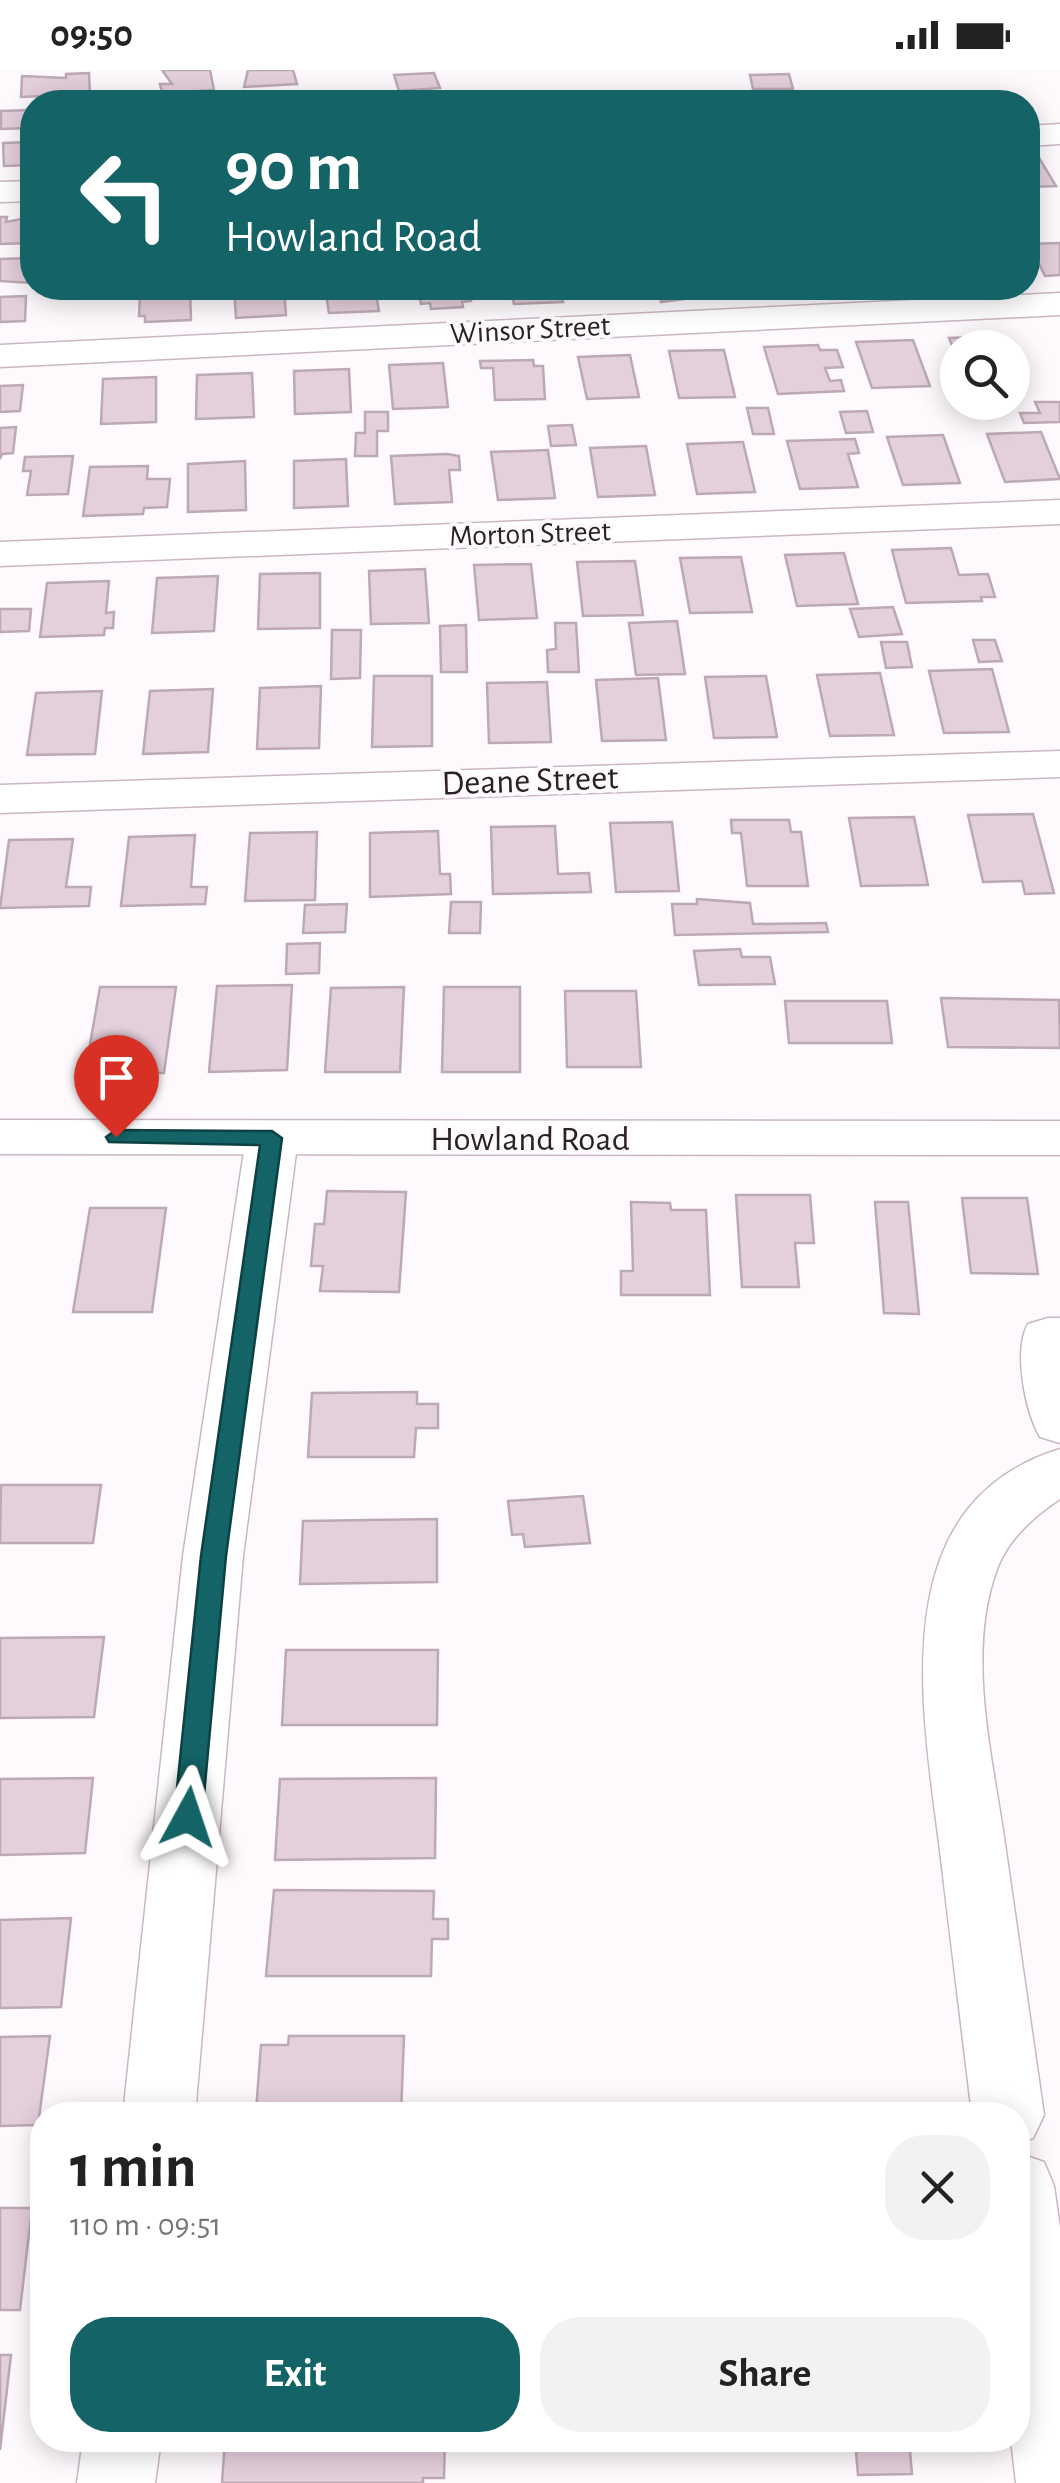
<!DOCTYPE html>
<html lang="en">
<head>
<meta charset="utf-8">
<style>
  body { margin:0; font-family:"Alegreya Sans",sans-serif; background:#f2f2f2; color:#222; height:100vh; display:flex; flex-direction:column; font-size:38px; white-space:nowrap }
  * { box-sizing:border-box; margin:0 }
  p { font-size:32px; color:#767676 }
  .icon { flex:none; width:55px; height:55px; fill:none; stroke:currentColor; stroke-width:2; stroke-linecap:round; stroke-linejoin:round }
  .map { position:relative; flex:1; overflow:hidden }
  .details { position:absolute; left:30px; top:2032px; width:1000px; height:350px; display:flex; flex-direction:column; background:#fff; border-radius:40px; box-shadow:0 5px 25px #0003 }
  .details>* { flex:none }
  .guide { position:absolute; left:20px; top:20px; width:1020px; height:210px; border-radius:40px; box-shadow:0 5px 25px #0003; background:#146467; color:#fff; overflow:hidden }
  .fabs { position:absolute; left:940px; top:260px; display:grid; gap:20px }
  .fabs a { display:grid; place-items:center; width:90px; height:90px; border-radius:50%; background:#fff; box-shadow:0 5px 25px #0003; font-size:50px }
  .pin { position:absolute; display:grid; place-items:center; width:85px; height:85px; color:#fff; margin:-102px -42px; border-radius:50% 50% 50% 0; rotate:-45deg; box-shadow:0 0 10px #0007 }
  .pin .icon { rotate:45deg }
  .me { position:absolute; width:110px; margin:-55px; rotate:5deg; stroke-linejoin:round; filter:drop-shadow(0 0 8px #0008) }
  .turn { display:flex; align-items:center; gap:35px; height:210px; padding:0 40px; font-size:45px }
  .turn .icon { width:130px; height:130px; stroke-width:2.5 }
  .turn b { display:block; font-size:70px; line-height:85px }
  .round { display:grid; place-items:center; flex:none; width:105px; height:105px; border-radius:40px; background:#f2f2f2 }
  .head { display:flex; align-items:center; justify-content:space-between; height:170px; padding:0 40px }
  h1 { font-size:60px; font-weight:700; line-height:75px }
  .primary-button { display:flex; gap:20px; margin-top:auto; padding:20px 40px }
  .primary-button a { flex:1; height:115px; border-radius:40px; background:#146467; color:#fff; font-size:40px; font-weight:700; line-height:115px; text-align:center }
  .primary-button a+a { background:#f2f2f2; color:#222 }
  .status { display:flex; justify-content:space-between; align-items:center; height:70px; padding:0 50px; background:#fff; direction:ltr }
  .status svg { height:28px; fill:currentColor }
  .map>svg:first-child { display:block }
  .building { fill:#e4cfdc; stroke:#bda9b5; stroke-width:2.5 }
  .lines { fill:none; stroke-linecap:round; stroke-linejoin:round }
  .minor-casing { stroke:#cbb7c3; stroke-width:3 }
  .major-casing { stroke:#cbb7c3; stroke-width:3 }
  .minor { fill:#fff; fill-rule:evenodd }
  .major { fill:#fff; fill-rule:evenodd }
  .route { fill:#146467; stroke:#0d4143; stroke-width:2.5 }
  .labels { text-anchor:middle; dominant-baseline:central; stroke-width:8; stroke-linejoin:round; paint-order:stroke }
  .far-street-label { font-size:30px; fill:#2a2227; stroke:#fef9fc }
  .street-label { font-size:35px; fill:#2a2227; stroke:#fef9fc }
</style>
</head>
<body>
<div class="status"><b>09:50</b><svg viewBox="0 0 49 12"><path d="M0 12V9h3v3zM5 12V6h3v6zM10 12V3h3v9zM15 12V0h3v12zM26 1h20v11H26zM47 4h2v5h-2z"/></svg></div>
<div class="map">
<svg width="1060" height="2413" viewBox="0 0 1060 2413">
  <rect width="100%" height="100%" fill="#fef9fc"/>
  <!-- building -->
  <g class="building">
    <path d="M162,0H210L214,20L162,23L160,14H172Z"/>
    <path d="M248,0H293L297,14L244,17Z"/>
    <path d="M89,3L90,24L21,27L22,6L66,8V4Z"/>
    <path d="M434,3L440,18L399,21L394,5Z"/>
    <path d="M789,4L793,19H753L750,5Z"/>
    <path d="M32,40V58L1,59V41Z"/>
    <path d="M32,72V95L4,96L3,73Z"/>
    <path d="M1035,81L1056,116L1028,117V82Z"/>
    <path d="M0,147H7L6,152L32,147V173L0,174Z"/>
    <path d="M1060,173V205L1045,206L1029,174Z"/>
    <path d="M32,188V213L0,211V189Z"/>
    <path d="M130,218H190L191,250L145,252V246H139L140,225H130Z"/>
    <path d="M221,218H284L286,245L236,248L234,219Z"/>
    <path d="M325,218H375L379,241L329,243Z"/>
    <path d="M418,218H468L471,231L462,232L463,237L431,239L430,233L421,234Z"/>
    <path d="M510,218H560L563,232L514,234Z"/>
    <path d="M658,218H710L713,225L661,232Z"/>
    <path d="M775,218H823L825,223L777,225Z"/>
    <path d="M842,218H891L892,221L844,223Z"/>
    <path d="M26,226L25,251L0,252V227Z"/>
    <path d="M1003,266L1008,278H958V290L949,268Z"/>
    <path d="M913,270L930,316L872,318L856,272Z"/>
    <path d="M818,275L820,280H837L843,297L825,298L830,311L841,310L844,321L778,324L764,277Z"/>
    <path d="M724,280L735,327L679,328L669,281Z"/>
    <path d="M630,285L639,327L587,329L578,287Z"/>
    <path d="M533,290L534,296H543L545,329L495,330L493,298H481L480,291Z"/>
    <path d="M443,293L448,337L393,339L389,295Z"/>
    <path d="M349,299L351,342L295,344L294,301Z"/>
    <path d="M252,303L254,347L196,349L197,305Z"/>
    <path d="M156,307V352L101,354L103,309Z"/>
    <path d="M23,315L20,341L0,342V316Z"/>
    <path d="M1035,332H1060V352L1024,353L1020,343H1040Z"/>
    <path d="M747,338H768L774,364H753Z"/>
    <path d="M867,341L873,362L846,363L840,342Z"/>
    <path d="M365,342H388V361H377V386H355L356,363H365Z"/>
    <path d="M572,355L576,375L551,376L548,356Z"/>
    <path d="M16,357L13,383L2,384L0,389V358Z"/>
    <path d="M1041,362L1060,409L1005,412L987,364Z"/>
    <path d="M943,365L960,413L903,415L887,367Z"/>
    <path d="M855,369L859,383L848,384L858,417L800,419L787,371Z"/>
    <path d="M743,372L755,422L697,424L687,374Z"/>
    <path d="M646,376L655,425L598,427L590,378Z"/>
    <path d="M548,380L555,428L498,430L491,382Z"/>
    <path d="M447,384L459,386L460,400H449L452,432L395,434L391,386Z"/>
    <path d="M73,386L68,424L27,425L31,401H23L25,387Z"/>
    <path d="M346,389L348,436L294,438V391Z"/>
    <path d="M245,391L246,440L188,442V394Z"/>
    <path d="M148,396L147,409H170L167,437L144,438L143,444L83,446L90,397Z"/>
    <path d="M951,478L959,505L988,504L995,527H981L982,531L906,533L892,480Z"/>
    <path d="M844,483L858,534L797,536L785,485Z"/>
    <path d="M741,487L752,542L690,543L680,488Z"/>
    <path d="M635,491L643,545L583,546L577,492Z"/>
    <path d="M531,494L537,548L479,550L474,495Z"/>
    <path d="M425,499L429,553L371,554L369,501Z"/>
    <path d="M320,503V558L258,559L260,504Z"/>
    <path d="M218,506L214,561L152,563L157,508Z"/>
    <path d="M109,511L106,543L114,542L113,558H105L104,565L40,567L47,513Z"/>
    <path d="M893,537L902,564L859,567L850,539Z"/>
    <path d="M0,539H31L29,561L0,562Z"/>
    <path d="M677,551L685,604L636,605L629,553Z"/>
    <path d="M555,553H576L579,602H548L547,580L556,579Z"/>
    <path d="M466,555L467,602H441L440,556Z"/>
    <path d="M332,560H361L360,608L331,609Z"/>
    <path d="M973,570H995L1002,591L979,592Z"/>
    <path d="M881,572H907L912,597L886,598Z"/>
    <path d="M992,599L1009,662L944,663L929,601Z"/>
    <path d="M880,603L894,665L830,666L817,605Z"/>
    <path d="M374,606H432V676L372,677Z"/>
    <path d="M766,606L777,667L714,668L705,607Z"/>
    <path d="M658,608L666,670L602,671L596,610Z"/>
    <path d="M547,612L551,672L489,673L487,613Z"/>
    <path d="M321,616L319,678L257,679L260,618Z"/>
    <path d="M213,619L208,682L143,684L150,621Z"/>
    <path d="M102,621L95,684L27,685L36,623Z"/>
    <path d="M1033,744L1054,823L1025,824L1022,811L983,812L968,745Z"/>
    <path d="M914,747L928,815L861,816L849,748Z"/>
    <path d="M731,750H789L791,762H801L808,816H747L741,763H732Z"/>
    <path d="M672,752L679,821L616,822L610,753Z"/>
    <path d="M555,756L558,804L589,803L591,822L493,824L491,757Z"/>
    <path d="M438,761L440,804H450L451,824L370,827V763Z"/>
    <path d="M317,762L315,830L245,831L250,763Z"/>
    <path d="M195,765L191,817H207L205,834L121,836L129,767Z"/>
    <path d="M73,769L66,817H91L89,836L0,838L9,770Z"/>
    <path d="M697,829L750,833L753,854L826,853L828,862L675,865L672,834H697Z"/>
    <path d="M451,832H481L480,863H449Z"/>
    <path d="M347,834L345,862L303,863L305,835Z"/>
    <path d="M320,873L319,903L286,904L287,874Z"/>
    <path d="M740,879L742,887H770L775,914L699,915L694,881Z"/>
    <path d="M292,915L287,1000L209,1002L217,916Z"/>
    <path d="M100,917H176L164,1003H85Z"/>
    <path d="M404,917L400,1002H325L331,918Z"/>
    <path d="M444,917H520V1002H442Z"/>
    <path d="M565,921H636L641,997H567Z"/>
    <path d="M941,928L1059,930L1060,978L948,977Z"/>
    <path d="M785,931H887L892,973H789Z"/>
    <path d="M327,1121L406,1122L399,1222L320,1221L323,1196H311L315,1154H324Z"/>
    <path d="M736,1125H810L814,1173H795L799,1217H742Z"/>
    <path d="M962,1128H1027L1038,1204L971,1203Z"/>
    <path d="M631,1132L670,1133L671,1140H706L710,1225H621V1201H633Z"/>
    <path d="M875,1132H908L919,1244L884,1243Z"/>
    <path d="M90,1138H166L152,1242H73Z"/>
    <path d="M417,1322V1334H438V1358H416L414,1387H308L312,1323Z"/>
    <path d="M1,1415H101L93,1473H0Z"/>
    <path d="M583,1426L590,1473L525,1477L523,1464L512,1465L508,1431Z"/>
    <path d="M437,1449V1512L300,1514L303,1451Z"/>
    <path d="M104,1567L94,1647L0,1648V1568Z"/>
    <path d="M286,1580H438L437,1655H282Z"/>
    <path d="M93,1708L85,1783L0,1785V1709Z"/>
    <path d="M436,1708L435,1788L275,1790L280,1709Z"/>
    <path d="M274,1820L434,1821L433,1849H448V1869H432L431,1906H266Z"/>
    <path d="M71,1848L61,1937L0,1938V1850Z"/>
    <path d="M50,1966L38,2055L0,2056V1967Z"/>
    <path d="M289,1966H404L401,2045L256,2041L261,1975H288Z"/>
    <rect x="521" y="2038" width="57" height="7"/>
    <path d="M0,2138H32L20,2240H0Z"/>
    <path d="M0,2285H11L0,2380Z"/>
    <path d="M225,2370H445L444,2408H423V2413H222Z"/>
    <path d="M855,2370H909L912,2404L858,2405Z"/>
  </g>
  <g class="lines">
    <defs>
      <g id="minor">
        <path d="M1060,54V74L1028,76V56Z"/>
        <path d="M32,111V131L0,132V112Z"/>
        <path d="M1060,223V245L0,297V275Z"/>
        <path d="M1060,430V454L0,496V472Z"/>
        <path d="M1060,681V707L0,743V715Z"/>
        <path d="M272,1051L290,1056L298,1068L243,1486L195,2045H123L183,1486L246,1068L254,1056Z"/>
        <path d="M1048,1248H1060V1373L1040,1367C1025,1341 1013,1280 1028,1254Z"/>
        <path d="M1060,1379V1429C1033,1447 1006,1471 996,1502C966,1587 993,1688 1005,1774C1018,1864 1031,1955 1044,2045L1033,2068L1018,2074V2045H972C962,1960 951,1874 941,1789C924,1647 878,1435 1060,1379Z"/>
        <path d="M1018,2083L1044,2092L1054,2116L1060,2158V2413H1016L1011,2370H1018Z"/>
        <path d="M83,2370H161L155,2413H77Z"/>
      </g>
      <path id="major" d="M0,1050L1060,1051V1085L0,1084Z"/>
    </defs>
    <!-- minor casing -->
    <use href="#minor" class="minor-casing"/>
    <!-- major casing -->
    <use href="#major" class="major-casing"/>
    <!-- minor -->
    <use href="#minor" class="minor"/>
    <!-- major -->
    <use href="#major" class="major"/>
  </g>
  <!-- route -->
  <path class="route" d="M116,1060L272,1061L282,1068L226,1486L202,1747L198,1755H178L174,1747L201,1486L260,1075L109,1072L106,1067Z"/>
  <g class="labels">
    <!-- far-street labels -->
    <g class="far-street-label">
      <text transform="translate(530 260) rotate(-3)">Winsor Street</text>
      <text transform="translate(530 464) rotate(-2)">Morton Street</text>
    </g>
    <!-- street labels -->
    <g class="street-label">
      <text transform="translate(530 711) rotate(-2)">Deane Street</text>
      <text x="530" y="1069">Howland Road</text>
    </g>
  </g>
</svg>
<div class="fabs">
<a><svg class="icon" aria-label="search" viewBox="0 0 24 24"><circle cx="10" cy="10" r="6"/><path d="M15 15l6 6"/></svg></a>
</div>
<div class="pin" style="left:116px;top:1067px;background:#d93025"><svg class="icon" aria-label="arrive" viewBox="0 0 24 24"><path d="M6 21V4h12l-3 4 3 4H6"/></svg></div>
<svg class="me" style="left:188px;top:1747px" viewBox="-20 -20 40 40"><path d="M0-17L14 15 0 8-14 15z" fill="#146467" stroke="#fff" stroke-width="4"/></svg>
<div class="guide">
<div class="turn"><svg class="icon" aria-label="left" viewBox="0 0 24 24"><path d="M17 20v-9H6M10 6l-5 5 5 5"/></svg><div><b>90 m</b>Howland Road</div></div>
</div>
<section class="details">
<div class="head"><div><h1>1 min</h1><p>110 m · 09:51</p></div><a class="round"><svg class="icon" aria-label="close" viewBox="0 0 24 24"><path d="M6 6l12 12M18 6L6 18"/></svg></a></div>
<div class="primary-button"><a>Exit</a><a>Share</a></div>
</section>
</div>
</body>
</html>
